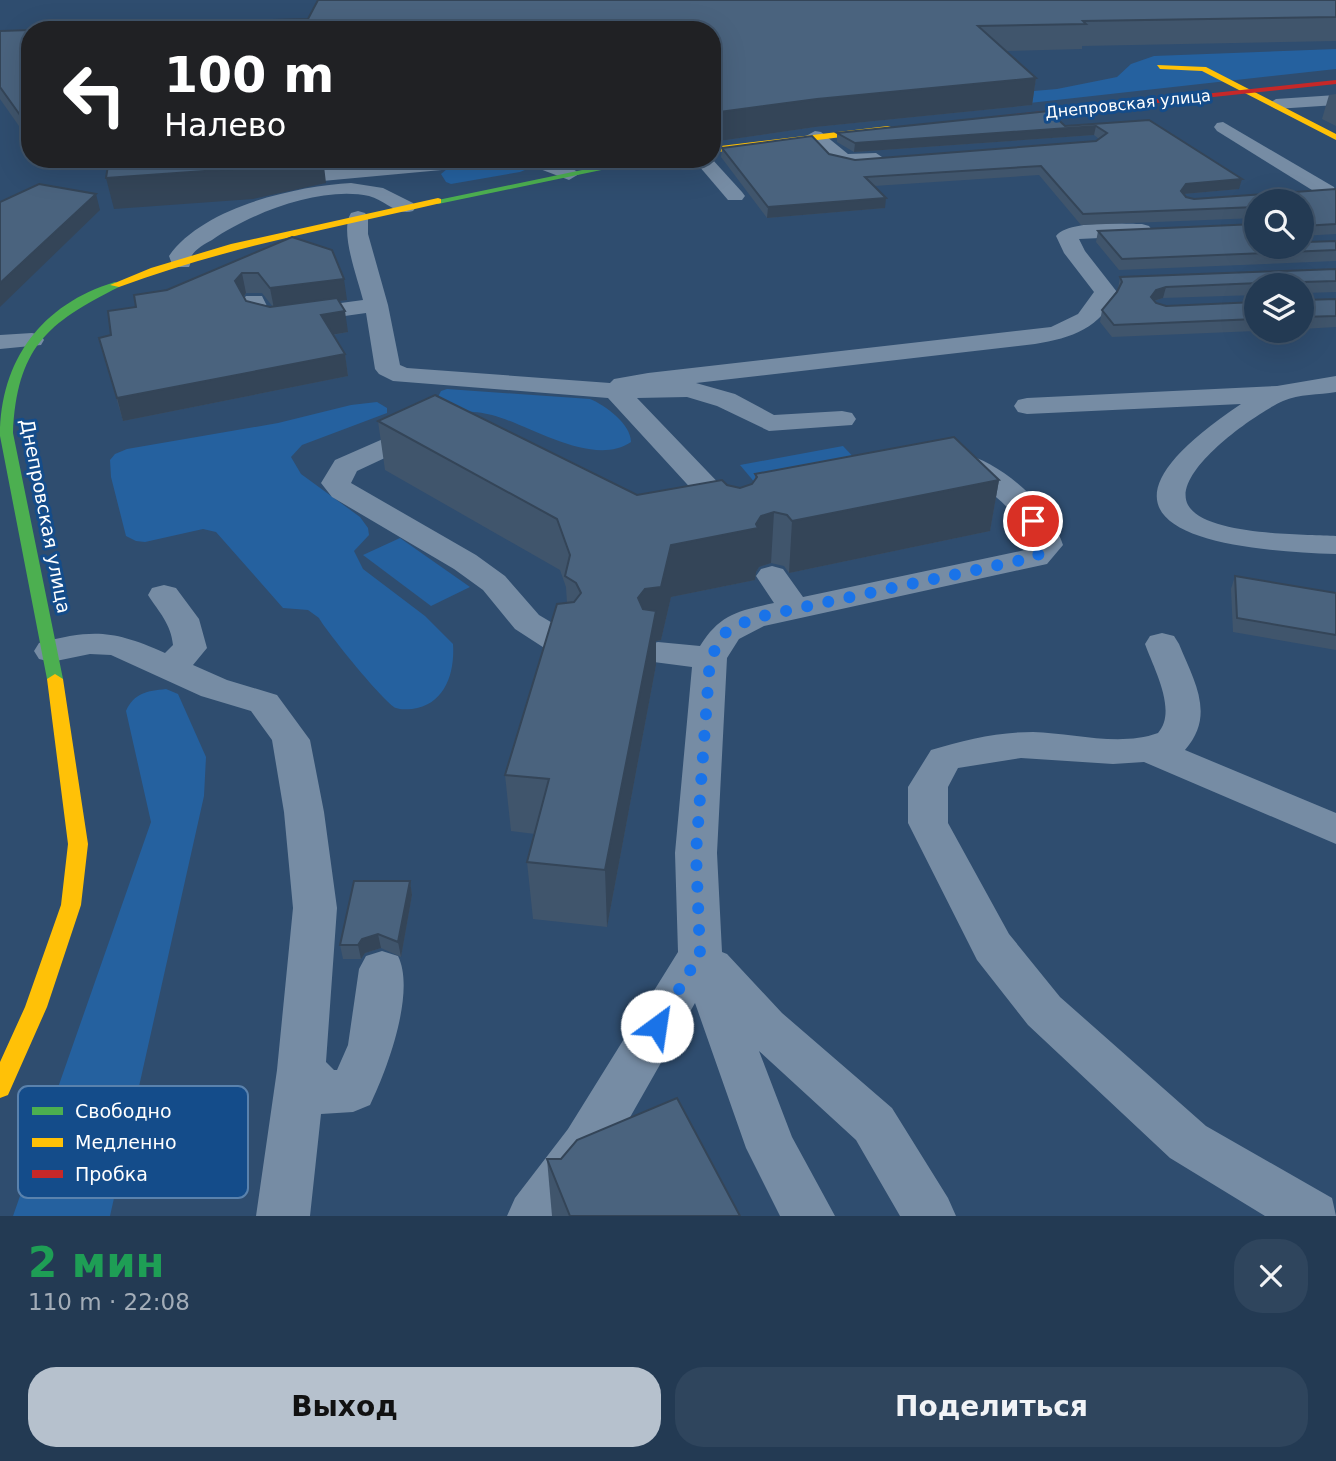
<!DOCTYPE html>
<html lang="ru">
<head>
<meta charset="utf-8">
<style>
  body { margin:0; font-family:"DejaVu Sans",sans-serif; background:#2f455d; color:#f1f3f6; height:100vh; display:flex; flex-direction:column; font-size:26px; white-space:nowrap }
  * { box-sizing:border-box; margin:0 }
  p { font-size:23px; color:#a3adb8 }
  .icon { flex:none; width:38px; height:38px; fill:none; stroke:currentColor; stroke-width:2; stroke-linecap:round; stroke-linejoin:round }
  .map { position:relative; height:1216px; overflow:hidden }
  .side { display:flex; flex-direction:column; background:#233a53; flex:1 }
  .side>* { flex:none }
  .top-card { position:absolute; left:21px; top:21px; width:700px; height:147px; border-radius:28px; box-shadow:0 7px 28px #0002,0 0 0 2px #40546a; background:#202124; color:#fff; overflow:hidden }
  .fabs { position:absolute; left:1244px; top:189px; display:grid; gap:14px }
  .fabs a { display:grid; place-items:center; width:70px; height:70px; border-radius:50%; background:#233a53; box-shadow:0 7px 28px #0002,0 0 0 2px #40546a; font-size:35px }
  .pin { position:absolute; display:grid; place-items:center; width:60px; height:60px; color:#fff; margin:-30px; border:4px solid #fff; border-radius:50%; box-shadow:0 2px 7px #0007 }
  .me { position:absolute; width:77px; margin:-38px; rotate:31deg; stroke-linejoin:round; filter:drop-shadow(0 0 5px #0008) }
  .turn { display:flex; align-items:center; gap:24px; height:147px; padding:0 28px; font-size:32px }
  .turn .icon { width:91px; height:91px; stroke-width:2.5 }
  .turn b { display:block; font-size:49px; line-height:60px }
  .round { display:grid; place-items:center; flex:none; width:74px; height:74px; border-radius:28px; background:#2f455d }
  .headline { display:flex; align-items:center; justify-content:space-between; height:119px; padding:0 28px }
  h1 { font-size:42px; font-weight:800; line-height:52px; color:#1e9e55 }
  .action { display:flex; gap:14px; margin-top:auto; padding:14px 28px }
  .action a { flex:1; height:80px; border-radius:28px; background:#b6c1cd; color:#111; font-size:28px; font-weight:800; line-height:80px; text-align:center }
  .action a+a { background:#2f455d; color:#f1f3f6 }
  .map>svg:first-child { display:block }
  .green { fill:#25619f }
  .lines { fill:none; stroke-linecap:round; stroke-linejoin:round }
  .lane { fill:#768ca4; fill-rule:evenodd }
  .fast { fill:#4caf50; fill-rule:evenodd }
  .slow { fill:#ffc107; fill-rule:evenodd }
  .jam { fill:#c62828; fill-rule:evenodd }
  .wall { fill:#40556c; fill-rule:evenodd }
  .shaded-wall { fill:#344558 }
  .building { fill:#4a637e; stroke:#344558; stroke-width:2 }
  .route { stroke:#1a73e8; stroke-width:12; stroke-dasharray:0 21.6 }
  .labels { text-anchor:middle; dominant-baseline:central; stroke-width:6; stroke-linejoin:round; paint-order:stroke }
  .far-street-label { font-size:16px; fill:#fff; stroke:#144c8a }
  .street-label { font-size:19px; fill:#fff; stroke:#144c8a }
  .key { fill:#144c8a; stroke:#5a82ad; stroke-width:2 }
  .key-label { font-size:19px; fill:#fff }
</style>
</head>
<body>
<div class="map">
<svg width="1336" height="1216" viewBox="0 0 1336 1216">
  <rect width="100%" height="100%" fill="#2f4d6f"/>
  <!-- green -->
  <g class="green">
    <path d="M1336,49V69L949,112L1022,92L1057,89L1117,77L1131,64L1154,56Z"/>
    <path d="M520,162L537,165L520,172L451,184L446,182L441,174L447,169Z"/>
    <path d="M447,389L590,399C605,405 631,424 631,442C593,468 530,425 492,415C473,410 452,413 437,399L441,391Z"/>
    <path d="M377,402L387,408V413L302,445L291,457L301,474L360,517L368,528L369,535L354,551L363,569L425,616L453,644C455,673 445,705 412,709C407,709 401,710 396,708C385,704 326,631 319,618L308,610L283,608L216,532L203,529L145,542L136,541L126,536L111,477L110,460L115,454L127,449L278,423L351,405Z"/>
    <path d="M843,446L860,464L756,484L740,465Z"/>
    <path d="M400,538L470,587L431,606L363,555Z"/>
    <path d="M166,689L178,694L206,757L204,796L110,1216H13L151,822L126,711C134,693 147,691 166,689Z"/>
  </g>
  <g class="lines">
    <!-- lane -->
    <g class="lane">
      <path d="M1336,95V105L1276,109L1268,104L1276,99Z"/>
      <path d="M1223,122L1334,187L1336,192L1327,197L1320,195L1217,131L1214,127L1217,123Z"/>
      <path d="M815,131L821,132L848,154L876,153L885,159L883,163C851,171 826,162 806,136Z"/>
      <path d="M432,159H505L496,165L279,185L269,179L279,173Z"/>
      <path d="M522,159C540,159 565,159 579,174L569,180L524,163Z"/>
      <path d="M693,159H712L742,192L745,196L742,200H728Z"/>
      <path d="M351,183L383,188L413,203L416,207L413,211C396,216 385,200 369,196C321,186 251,213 212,240C206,243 194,250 191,257C190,260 191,264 189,267H173L169,256C203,207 296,186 351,183Z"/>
      <path d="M358,211L365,213L368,217V234L388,305L400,365L407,368L610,383L614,379L648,373L1051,327L1078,314L1094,292L1064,253L1056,236C1069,220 1122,224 1142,224L1149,226L1152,230L1149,234L1142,236L1079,239L1085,251L1117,292C1101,328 1072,338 1035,344L696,383L735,394L774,415L842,411L852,413L856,419L852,425L769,431L717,406L687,397L637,398L730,495L745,517L741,523L730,526L719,523L708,507L608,398L393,381L379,374L375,369L366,313L274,326L251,320L242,301L246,296H262L269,310L274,312L363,300C358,279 339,231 351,213Z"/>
      <path d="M32,333L41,335L44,340L41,345L0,349V335Z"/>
      <path d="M1336,376V392C1319,395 1299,394 1283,401C1258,412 1170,472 1188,505C1205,536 1304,534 1336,536V554C1210,550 1059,526 1241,404L1027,414L1018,412L1014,406L1018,400L1027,398L1277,386Z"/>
      <path d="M424,421L434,423L438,429L434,435L357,471L351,483L476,555L505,576L539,615L576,637L581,645L576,653L564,656L552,653L515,629L483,590L454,569L332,497L321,483L335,460Z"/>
      <path d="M962,453C1002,463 1050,505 1063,545L1047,564L764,626L739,639L727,658L717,853L722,952L727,954L782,1013L892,1108L948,1198L956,1216H900L856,1140L759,1051L792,1137L835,1216H780L746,1148L695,1003L604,1163L566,1216H507L515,1198L568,1129L678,952L675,853L692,667L646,661L641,653L646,645L658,642L700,646C720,614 738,611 774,603L756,576L761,569L772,566L783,569L803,597L1025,550L1031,544C1023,518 997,496 975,481C966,475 954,471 948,462L952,456Z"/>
      <path d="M164,585L176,588L199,619L207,648L193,665L227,680L277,695L310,740L324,812L337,908L326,1062L334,1070H337L348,1045L359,969L366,956L382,951L398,956C416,992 387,1070 370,1105L353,1112L321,1114L310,1216H256L277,1070L293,908L284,812L272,740L251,711L201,696L111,655L90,654L51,662L39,659L34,651L39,643C94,629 113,630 165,653L173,645C171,624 159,612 148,595L152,588Z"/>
      <path d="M1162,633L1174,636L1179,644C1194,681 1216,715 1185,750L1336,813V844L1144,762L1113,764L1021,758L958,768L948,787V823L1009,934L1060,997L1206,1126L1332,1198L1336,1216H1265L1170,1158L1028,1025L977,960L908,823V787L931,750C964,740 998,732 1033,732C1072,733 1120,747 1158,733C1178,711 1153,667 1145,644L1150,636Z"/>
    </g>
    <!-- fast -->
    <g class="fast">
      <path d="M635,159H654L438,204L433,201Z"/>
      <path d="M115,282L120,285L119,287C46,323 17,349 13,433L63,679L55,684L47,679L0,436C0,360 42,304 115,282Z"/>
    </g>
    <!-- slow -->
    <g class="slow">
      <path d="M1157,65L1206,67L1336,134V140L1202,71L1160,69Z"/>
      <path d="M888,126L891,127V131L712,153V147Z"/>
      <path d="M438,198L441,199V203C330,229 227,247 119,287L110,285L151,268L231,244Z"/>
      <path d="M55,674L63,679L88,844L81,905L47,1007L8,1095L0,1098V1062L25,1007L61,905L68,844L47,679Z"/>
    </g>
    <!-- jam -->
    <path class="jam" d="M1336,80V84L997,120L993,118L997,116Z"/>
  </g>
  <!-- wall -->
  <g class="wall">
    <path d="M1336,0V41L1082,46V49L1005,51L1036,78L1032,105L815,127L712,142V30Z"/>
    <path d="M0,31L26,136L0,99Z"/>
    <path d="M1336,94V126L1322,119L1329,95Z"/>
    <path d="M1149,120L1239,189L1183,194L1186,197L1194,199L1336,189V234L1302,236V201H1256V218L1081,225L1039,175L874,186L885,208L767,218L721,157L722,148L829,154L855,160L1096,141L1099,139L1094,135L854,152L837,142V133L1065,126Z"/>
    <path d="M1098,231L1305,242L1336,241V261L1119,270L1096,242Z"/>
    <path d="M292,237L347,300L339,301L348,332L333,335L345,354L348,376L123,421L99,338L111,335L136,307ZM246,293H262L273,307L246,301L244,297Z"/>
    <path d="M1336,269V292L1304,293V300L1336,299V327L1302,329V285H1256V295L1163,298L1154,301L1156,303L1166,306L1256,302V331L1112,337L1100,322L1102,310L1118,289L1120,277Z"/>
    <path d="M378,421L637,495L727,485L740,488L752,484L755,480V474L999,480L990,531L789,573L784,566L771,563L759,567L756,572L755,580L671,597L661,640L656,641V665L607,927L533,919L527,862L535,834L511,831L505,775L567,603L566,587L560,570L385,470Z"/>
    <path d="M1235,576L1336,593V650L1233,632L1231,589Z"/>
    <path d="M410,881L412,895L401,957L381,948L365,953L361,959H343L340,945Z"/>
    <path d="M547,1159L740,1216H552Z"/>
  </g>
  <!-- shaded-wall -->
  <g class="shaded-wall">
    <path d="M1036,78L1032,105L815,127L712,142V113L817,99Z"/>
    <path d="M30,104V131L26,136L20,115Z"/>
    <path d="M1096,126L1094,135L854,152L855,143Z"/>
    <path d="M115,159H206L181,161L129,172L289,159H397L324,166L326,183L253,199L114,209L106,178Z"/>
    <path d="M1242,179L1239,189L1183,194L1181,191L1186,184Z"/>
    <path d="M96,194L100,210L0,307V283Z"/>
    <path d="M886,198L885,208L767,218L768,207Z"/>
    <path d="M242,273L246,293L240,302L235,281Z"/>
    <path d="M344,279L347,300L274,309L270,288Z"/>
    <path d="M1166,287L1163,298L1153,301L1151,297L1156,290Z"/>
    <path d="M345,311L348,332L325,336L321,315Z"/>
    <path d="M345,354L348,376L123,421L117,398Z"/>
    <path d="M999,480L990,531L789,573L792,521Z"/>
    <path d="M774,512L771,563L759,567L756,572L755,580L671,597L661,640L656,641V665L607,927L605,870L638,598L645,589L671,545L756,524L761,516Z"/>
    <path d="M410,881L412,895L401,957L398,942Z"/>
    <path d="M378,934L381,948L365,953L361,959L358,945L362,939Z"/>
  </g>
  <!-- building -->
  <g class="building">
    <path d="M318,0H1336V17L1083,21L1086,24L978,26L1036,78L817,99L712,113V30H224L231,21L308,19Z"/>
    <path d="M30,30V104L20,115L0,87V31Z"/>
    <path d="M1049,111L1065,126L1149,120L1242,179L1186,184L1181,191L1186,197L1194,199L1336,189V224L1303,226L1302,234V201H1256V207L1083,214L1041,166L865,177L886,198L768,207L722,148L812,136L829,154L855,160L1096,141L1107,133L1096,126L855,143L837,133Z"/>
    <path d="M109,159H115L116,163L140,168L240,159H289L247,168L106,178Z"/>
    <path d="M39,184L96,194L0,283V202Z"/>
    <path d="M1256,224V247H1302V241L1305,242L1336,241V250L1122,259L1098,231Z"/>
    <path d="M292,237L332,250L344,279L270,288L258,273H242L235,281L246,301L270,307L337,298L345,311L321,315L345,354L117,398L99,338L111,335L108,311L136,307L134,295L167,290Z"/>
    <path d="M1336,269V281L1303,282L1304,300L1336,299V316L1302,317V285H1261L1259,283L1166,287L1156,290L1151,297L1156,303L1166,306L1256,302V319L1114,325L1102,310L1117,292L1122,282L1120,277Z"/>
    <path d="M435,395L637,495L722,480L727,485L740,488L752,484L757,477L755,474L954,437L999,480L792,521L787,515L774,512L761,516L756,524L758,528L671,545L661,587L645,589L638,598L643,609L656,611L605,870L527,862L549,779L505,775L557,604L574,602L581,593L576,583L565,576L570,555L557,519L378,421Z"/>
    <path d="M1235,576L1336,593V635L1237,618Z"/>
    <path d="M354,881H410L398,942L378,934L362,939L358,945H340Z"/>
    <path d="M677,1098L740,1216H570L547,1159H561L577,1140Z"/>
  </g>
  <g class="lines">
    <!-- route -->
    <path class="route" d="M657,1026L700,954L696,853L710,658L726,632L753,618L1036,557L1047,545L1046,535L1033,521"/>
  </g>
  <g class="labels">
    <!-- far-street labels -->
    <g class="far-street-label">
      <text transform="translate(1128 104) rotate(-6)">Днепровская улица</text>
    </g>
    <!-- street labels -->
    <g class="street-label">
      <text transform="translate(46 516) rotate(79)">Днепровская улица</text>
    </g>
  </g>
  <!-- legend -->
  <rect x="18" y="1086" width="230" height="112" rx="10" class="key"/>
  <rect x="32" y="1107" width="31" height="8" fill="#4caf50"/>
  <rect x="32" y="1138" width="31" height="9" fill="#ffc107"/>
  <rect x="32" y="1170" width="31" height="8" fill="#c62828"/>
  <g class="key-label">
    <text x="75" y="1118">Свободно</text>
    <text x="75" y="1149">Медленно</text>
    <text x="75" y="1181">Пробка</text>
  </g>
</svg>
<div class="fabs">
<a><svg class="icon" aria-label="search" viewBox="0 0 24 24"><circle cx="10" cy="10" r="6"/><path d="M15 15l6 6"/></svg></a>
<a><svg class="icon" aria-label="layers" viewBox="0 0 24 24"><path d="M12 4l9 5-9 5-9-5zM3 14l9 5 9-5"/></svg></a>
</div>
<div class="pin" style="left:1033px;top:521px;background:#d93025"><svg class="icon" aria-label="arrive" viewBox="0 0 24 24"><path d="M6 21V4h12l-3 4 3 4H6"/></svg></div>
<svg class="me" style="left:657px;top:1026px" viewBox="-20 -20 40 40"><circle r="19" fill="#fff"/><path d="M0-13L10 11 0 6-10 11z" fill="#1a73e8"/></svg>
<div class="top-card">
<div class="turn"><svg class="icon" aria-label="left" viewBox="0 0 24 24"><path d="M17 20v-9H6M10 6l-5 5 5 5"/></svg><div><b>100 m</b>Налево</div></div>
</div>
</div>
<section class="side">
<div class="headline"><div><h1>2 мин</h1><p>110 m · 22:08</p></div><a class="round"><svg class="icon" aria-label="close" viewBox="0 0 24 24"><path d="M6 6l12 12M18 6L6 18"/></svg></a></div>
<div class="action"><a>Выход</a><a>Поделиться</a></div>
</section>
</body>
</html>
